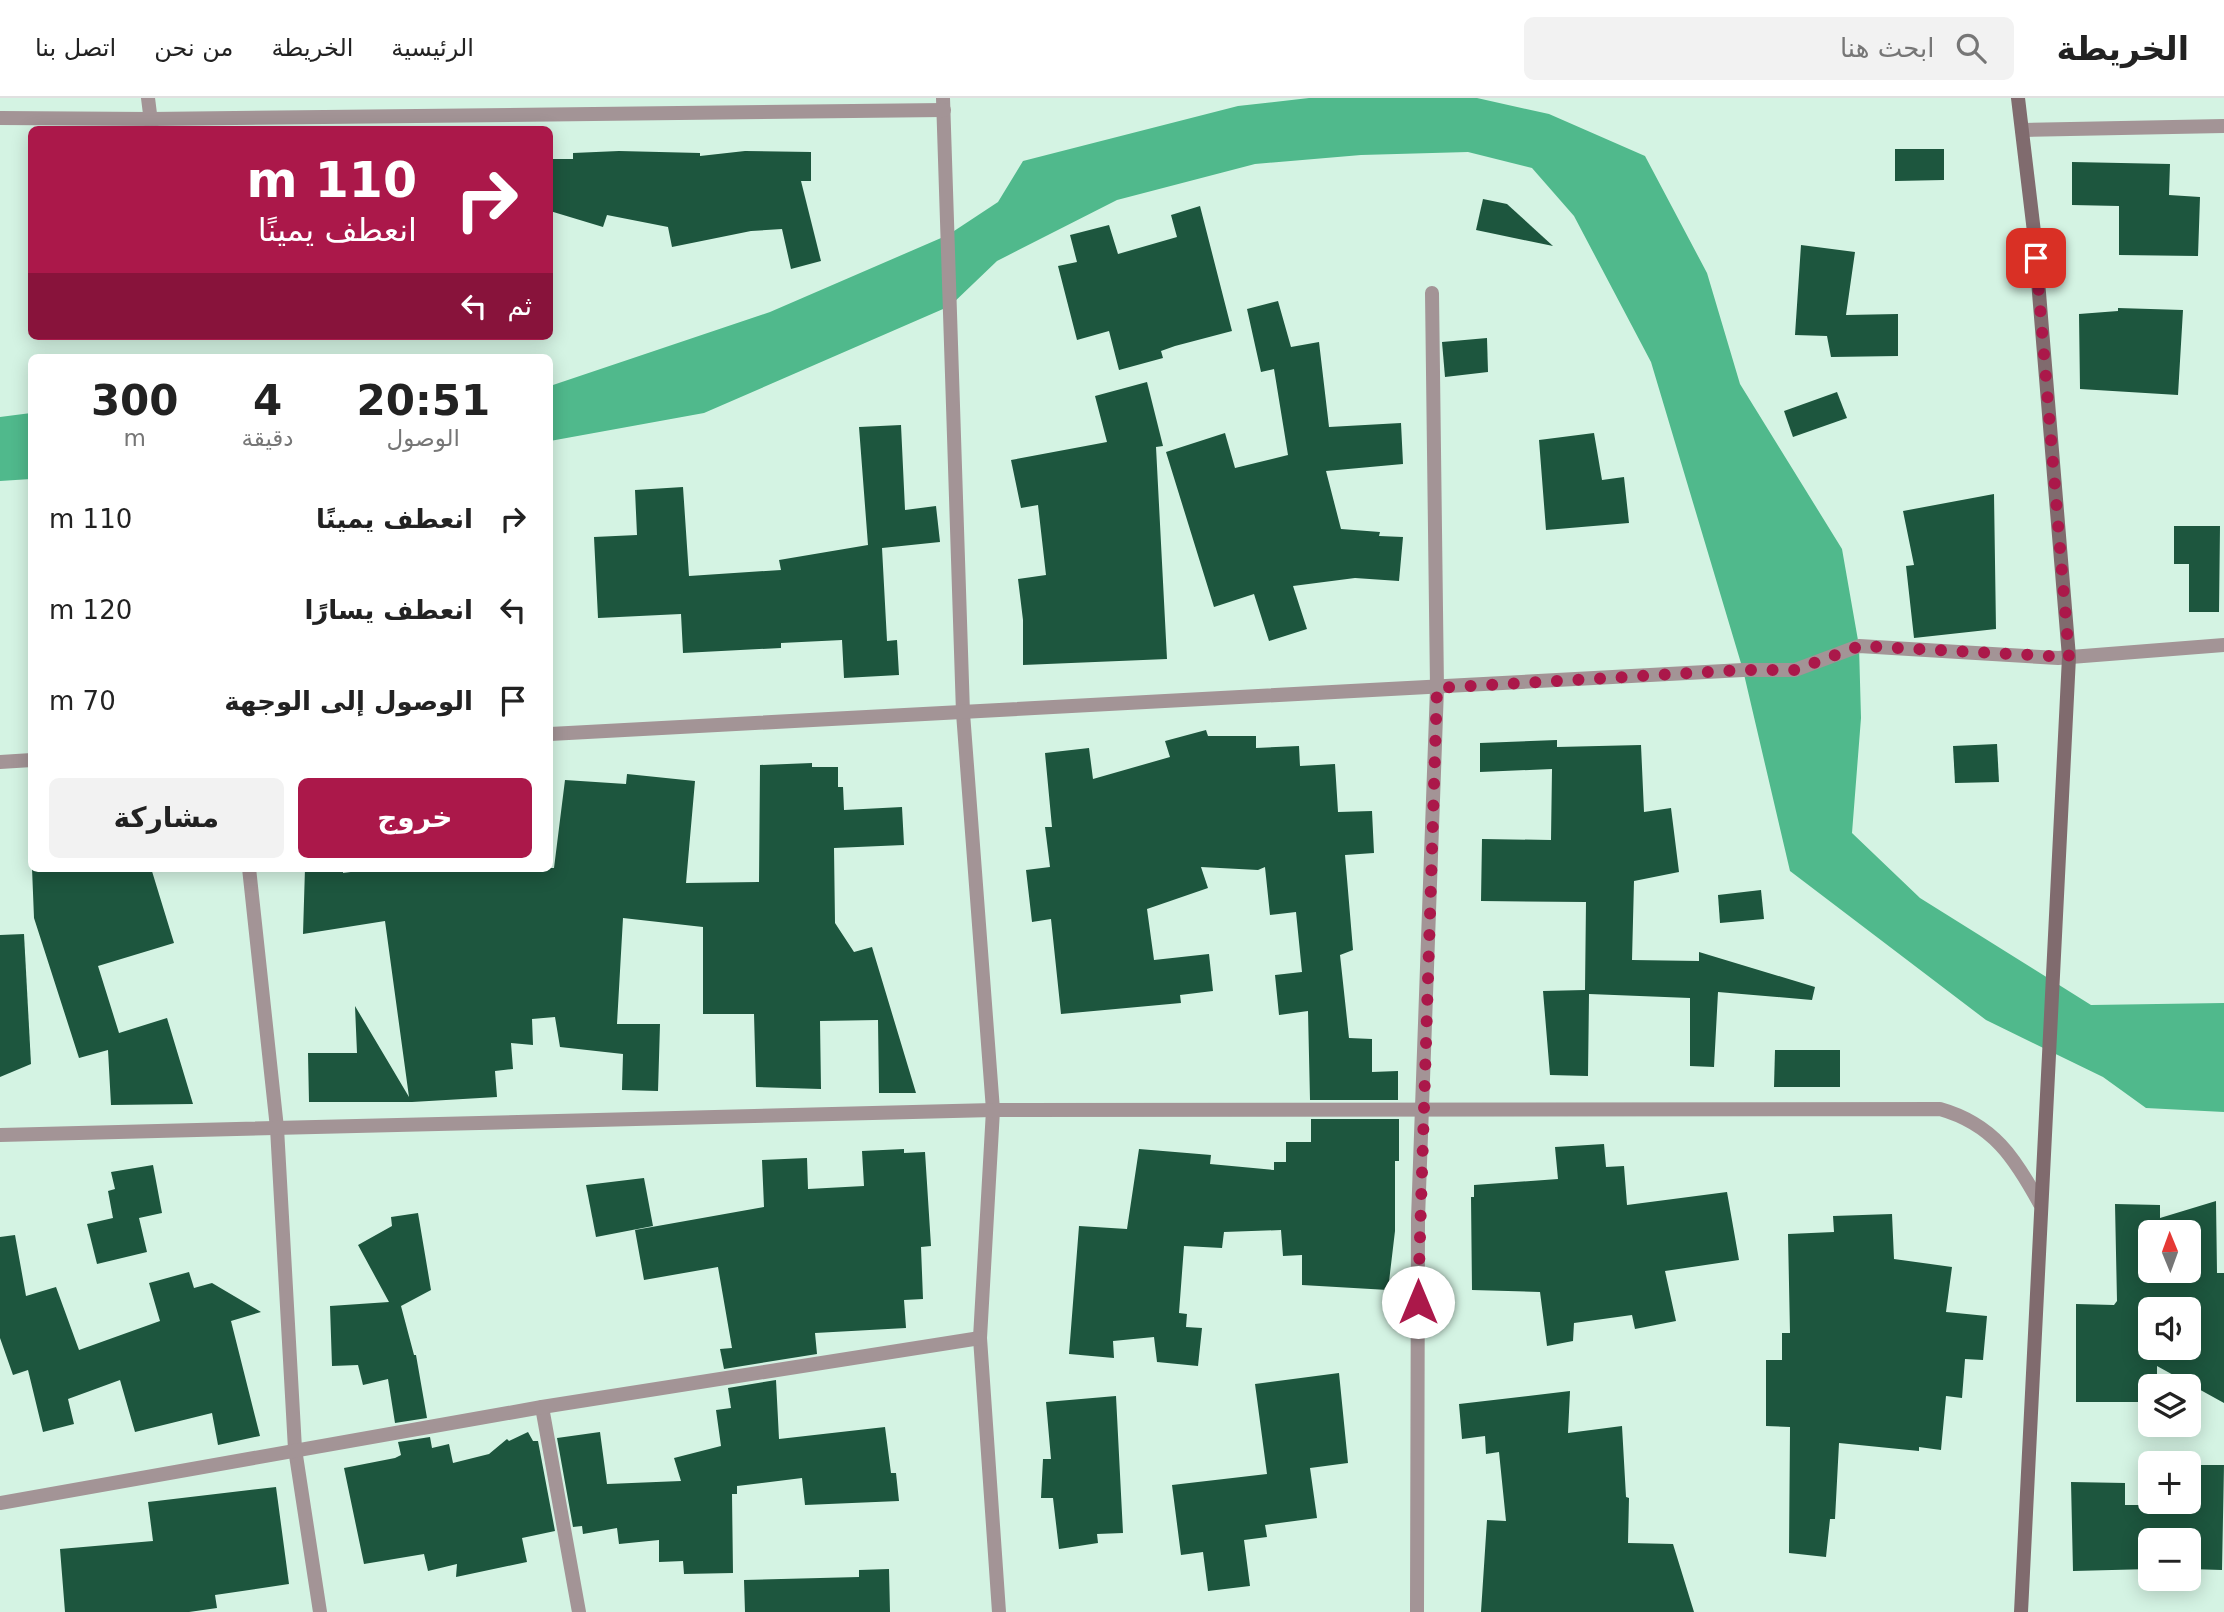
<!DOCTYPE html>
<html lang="ar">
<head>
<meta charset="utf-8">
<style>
  body { margin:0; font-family:"DejaVu Sans",Vazirmatn,sans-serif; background:#f2f2f2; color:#222; direction:rtl; height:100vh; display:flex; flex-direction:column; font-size:26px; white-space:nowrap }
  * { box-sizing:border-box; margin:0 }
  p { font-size:23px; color:#767676 }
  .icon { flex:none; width:38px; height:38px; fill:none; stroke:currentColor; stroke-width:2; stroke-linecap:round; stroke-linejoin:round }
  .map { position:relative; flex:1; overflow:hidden; direction:ltr }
  .side { position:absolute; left:28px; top:256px; width:525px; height:518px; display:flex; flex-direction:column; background:#fff; border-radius:10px; box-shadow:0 4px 18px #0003; direction:rtl }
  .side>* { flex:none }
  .top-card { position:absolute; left:28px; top:28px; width:525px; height:214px; border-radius:10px; box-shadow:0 4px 18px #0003; direction:rtl; background:#ab184a; color:#fff; overflow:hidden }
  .needle { width:46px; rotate:359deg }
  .buttons { position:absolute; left:2138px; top:1122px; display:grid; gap:14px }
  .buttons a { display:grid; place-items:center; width:63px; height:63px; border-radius:10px; background:#fff; box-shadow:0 4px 18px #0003; font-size:35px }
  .pin { position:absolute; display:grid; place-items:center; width:60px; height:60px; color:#fff; margin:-30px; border-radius:14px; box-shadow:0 4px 10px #0006 }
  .me { position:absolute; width:77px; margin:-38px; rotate:0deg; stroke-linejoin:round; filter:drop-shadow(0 0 5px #0008) }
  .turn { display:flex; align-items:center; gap:24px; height:147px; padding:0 21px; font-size:32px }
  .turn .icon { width:91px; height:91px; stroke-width:2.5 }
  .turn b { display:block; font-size:49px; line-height:60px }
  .then { display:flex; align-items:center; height:66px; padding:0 21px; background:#0003; gap:14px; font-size:26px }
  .eta { display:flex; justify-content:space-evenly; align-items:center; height:119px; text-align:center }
  .eta b { font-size:42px; font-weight:700; line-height:49px }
  .action { display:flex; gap:14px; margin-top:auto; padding:14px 21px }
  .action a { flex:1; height:80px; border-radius:10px; background:#ab184a; color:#fff; font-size:28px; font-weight:700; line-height:80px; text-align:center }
  .action a+a { background:#f2f2f2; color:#222 }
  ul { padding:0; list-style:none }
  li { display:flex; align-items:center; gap:21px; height:91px; padding:0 21px }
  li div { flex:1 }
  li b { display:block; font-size:26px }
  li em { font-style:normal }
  header { display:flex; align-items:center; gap:42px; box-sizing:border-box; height:98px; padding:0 35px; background:#fff; border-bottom:2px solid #e0e0e0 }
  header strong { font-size:33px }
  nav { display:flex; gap:38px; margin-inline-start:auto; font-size:24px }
  .search { width:490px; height:63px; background:#f2f2f2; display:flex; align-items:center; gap:18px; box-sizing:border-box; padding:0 24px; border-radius:10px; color:#767676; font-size:26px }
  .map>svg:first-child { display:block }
  .water { fill:#50b98c }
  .building { fill:#1d563e; fill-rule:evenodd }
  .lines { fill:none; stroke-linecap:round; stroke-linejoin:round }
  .street { stroke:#a39496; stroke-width:14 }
  .secondary { stroke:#806b6e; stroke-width:14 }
  .route { stroke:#ab184a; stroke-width:12; stroke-dasharray:0 21.6 }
</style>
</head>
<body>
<header>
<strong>الخريطة</strong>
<div class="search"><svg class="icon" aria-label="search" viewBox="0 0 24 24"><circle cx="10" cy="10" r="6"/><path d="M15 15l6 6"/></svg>ابحث هنا</div>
<nav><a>الرئيسية</a><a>الخريطة</a><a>من نحن</a><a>اتصل بنا</a></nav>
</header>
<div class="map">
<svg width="2224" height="1514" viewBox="0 0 2224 1514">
  <rect width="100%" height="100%" fill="#d4f3e3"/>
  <!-- water -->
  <g class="water">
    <path d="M1309,0H1477L1549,16L1645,58L1707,175L1740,286L1842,451L1859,548L1861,620L1852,735L1920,800L2091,907L2224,905V1014L2146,1010L2103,979L1986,922L1790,773L1743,572L1651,264L1574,118L1532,70L1468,54L1361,57L1255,66L1117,102L997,163L950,208L704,315L550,343V288L770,214L948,137L998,104L1023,63L1238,8Z"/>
    <path d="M31,315V381L0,383V319Z"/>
  </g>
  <!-- building -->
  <g class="building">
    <path d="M1895,51H1944V82L1895,83Z"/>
    <path d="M619,53L700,55V58L745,53L811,54V83H801L821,163L791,171L782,131L751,133L672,149L668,129L607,117L603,129L550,113V61H573V55Z"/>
    <path d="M2072,64L2170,66L2169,97L2200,99L2198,158L2119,157V108L2072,107Z"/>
    <path d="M1483,101L1507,106L1553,148L1476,132Z"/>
    <path d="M1200,108L1232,233L1175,248L1161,253L1163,260L1119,272L1109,233L1077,242L1058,168L1077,164L1070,137L1109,127L1118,156L1177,139L1171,117Z"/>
    <path d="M1801,147L1855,154L1846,217L1898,216V258L1831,259L1827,238L1795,237Z"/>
    <path d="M1278,203L1291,249L1319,244L1329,329L1401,325L1403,366L1326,373L1341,431L1380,434L1379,438L1403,439L1399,483L1355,480L1293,488L1307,531L1269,543L1254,496L1214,509L1166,354L1225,335L1235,370L1288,357L1274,271L1261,274L1247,211Z"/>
    <path d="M2118,210L2183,212L2178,297L2080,291L2079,216L2118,213Z"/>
    <path d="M1487,240L1488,274L1445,279L1442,244Z"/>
    <path d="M1147,284L1163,348L1156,349L1167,561L1023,567V522L1018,481L1046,477L1038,407L1021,410L1011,362L1107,344L1095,298Z"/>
    <path d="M1837,294L1847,320L1793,339L1784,313Z"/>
    <path d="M901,327L905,412L936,408L940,444L882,450L887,543L897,542L899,577L844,580L842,542L781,545V550L683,555L681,516L598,520L594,439L637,437L635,392L683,389L689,478L781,472L779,462L868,447L859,329Z"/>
    <path d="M1594,335L1602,382L1624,379L1629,425L1546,432L1539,342Z"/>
    <path d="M1994,396L1996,531L1914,540L1906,468L1914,467L1903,413Z"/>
    <path d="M2174,428H2220L2219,514H2189V466H2174Z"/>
    <path d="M1206,632L1208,638H1256V650L1299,648L1300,668L1335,666L1338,714L1372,713L1374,755L1345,757L1353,852L1340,857L1349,940L1372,941V974L1398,973V1002H1310L1308,913L1279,917L1275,877L1302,874L1296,814L1270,817L1265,769L1258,772L1201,769L1208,790L1147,811L1154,862L1209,856L1213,893L1180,897L1181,905L1061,916L1051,821L1032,824L1026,772L1050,769L1045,729H1052L1045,655L1089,650L1093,681L1170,659L1165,643Z"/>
    <path d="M1557,642V649L1641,647L1644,714L1671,710L1679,774L1634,783L1632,862L1699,863V854L1815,889L1812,902L1718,894L1714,969L1690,968V900L1589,896L1588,978L1550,977L1543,893L1585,892L1586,804L1481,803L1482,741L1551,742L1552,671L1480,674V645Z"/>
    <path d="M1997,646L1999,684L1955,685L1953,648Z"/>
    <path d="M812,665V669H838V689H843L844,712L902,709L904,747L834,750L835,825L854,854L872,849L916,995H879L878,922L820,923L821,991L756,989L754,916H703V829L623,820L617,926H660L658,993L622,992L623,956L560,949L555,919L532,921L533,947L511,945L513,971L495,973L497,999L412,1004H309L308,955H357L355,908L409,999L385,823L303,836L305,770H343V775L381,770H554L565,682L626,686L627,676L695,683L686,785L759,784L760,667Z"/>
    <path d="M32,770H151L174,845L98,868L119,935L167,920L193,1006L111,1007L108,952L79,960L34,820Z"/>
    <path d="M1761,792L1764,821L1720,825L1718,797Z"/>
    <path d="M24,836L31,966L0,979V837Z"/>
    <path d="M1775,952H1840V989H1774Z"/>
    <path d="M1311,1021H1399V1063H1395V1133L1388,1192L1302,1187V1157L1283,1158L1281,1132L1224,1134L1222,1150L1184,1148L1179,1215L1187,1216L1186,1229L1202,1230L1198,1268L1157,1264L1154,1239L1113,1243L1114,1260L1069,1256L1079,1128L1127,1131L1139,1051L1211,1057L1210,1066L1274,1072V1064H1286V1044H1311Z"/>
    <path d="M1604,1046L1606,1069L1624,1068L1627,1107L1727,1094L1739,1162L1665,1173L1676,1223L1635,1231L1632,1217L1574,1225L1573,1243L1547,1248L1540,1194L1472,1192L1471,1099H1474V1087L1558,1081L1555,1049Z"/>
    <path d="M904,1051V1055L925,1054L931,1148L921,1149L923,1201L904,1202L906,1230L815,1235L817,1256L724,1271L720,1251L732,1250L718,1169L644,1182L635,1132L764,1109L762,1062L807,1060L808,1091L864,1088L862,1053Z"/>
    <path d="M153,1067L162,1115L139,1120L147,1154L97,1166L87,1126L113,1120L108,1093L115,1091L111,1074Z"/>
    <path d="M644,1080L653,1128L596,1139L586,1087Z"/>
    <path d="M2216,1103L2217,1175H2224V1305L2157,1268V1288H2151V1304H2076V1206L2114,1207L2117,1203L2115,1106L2160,1107V1120ZM2151,1134H2189V1172H2151ZM2151,1211H2189V1250H2151Z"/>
    <path d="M418,1115L431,1192L401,1208L414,1257H416L427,1320L395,1325L388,1281L363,1287L358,1267L332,1268L330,1208L389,1204L358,1147L392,1128L391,1119Z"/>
    <path d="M1892,1116L1894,1161L1952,1169L1946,1214L1987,1218L1983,1262L1965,1261L1962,1300L1946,1298L1941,1352L1919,1349V1353L1839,1345L1835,1421H1830L1826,1459L1789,1455L1790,1329L1766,1328V1262H1782V1235H1790L1788,1136L1834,1134L1833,1118Z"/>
    <path d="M15,1137L26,1198L56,1189L79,1252L160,1223L149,1185L189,1174L194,1190L212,1185L261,1214L231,1223L260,1338L218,1347L212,1315L135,1334L120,1282L68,1301L74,1326L43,1334L28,1272L13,1277L0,1240V1139Z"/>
    <path d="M1339,1275L1348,1365L1310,1370L1317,1420L1265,1427L1267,1439L1244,1442L1250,1488L1208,1493L1203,1454L1181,1457L1172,1387L1267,1376L1255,1286Z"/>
    <path d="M776,1282L779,1341L885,1329L891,1375H896L899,1403L805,1407L802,1380L737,1388V1396H732L733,1475L684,1476L683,1463L659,1464V1442L619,1446L617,1430L583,1436L582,1428L573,1429L557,1340L600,1334L607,1386L681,1383L674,1360L721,1348L716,1312L731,1310L728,1290Z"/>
    <path d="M1570,1293L1568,1335L1622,1328L1626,1399L1629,1400L1628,1445L1673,1446L1694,1514H1481L1487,1422L1506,1423L1499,1354L1486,1356L1485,1338L1462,1341L1459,1306Z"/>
    <path d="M1116,1298L1123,1435L1097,1436L1098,1445L1059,1451L1053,1400H1041L1043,1361H1051L1046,1304Z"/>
    <path d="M528,1334L533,1343H538L555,1433L522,1440L527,1464L456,1479L457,1466L428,1473L424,1456L364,1466L344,1370L395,1360L401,1357L398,1344L430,1339L432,1350L449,1346L453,1365L489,1356L507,1341L509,1343Z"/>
    <path d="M2189,1367H2224L2222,1472L2189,1471V1442H2151V1471L2073,1473L2071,1384L2125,1385V1407H2189Z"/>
    <path d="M276,1389L289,1486L215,1497L217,1510L189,1514H65L60,1451L153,1443L148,1404Z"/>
    <path d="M889,1471L890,1514H745L744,1482L859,1479V1472Z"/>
  </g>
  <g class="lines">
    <!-- street -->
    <g class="street">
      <path d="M148,0L152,32"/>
      <path d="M943,0L963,615L993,1012L980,1240L999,1514"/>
      <path d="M0,20L150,21L944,12"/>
      <path d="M2022,32L2224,28"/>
      <path d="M550,636L1743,572H1795L1859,548L2058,560L2224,547"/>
      <path d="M0,664L32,662"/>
      <path d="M249,770L277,1030L295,1351L320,1514"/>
      <path d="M0,1037L993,1012L1940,1011C1993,1026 2015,1060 2040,1106"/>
      <path d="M542,1309L579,1514"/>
      <path d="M0,1405L542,1309L980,1240"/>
      <path d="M1417,1514L1418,1121L1437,590L1432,195"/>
    </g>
    <!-- secondary -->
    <path class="secondary" d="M2018,0L2034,134L2069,559L2021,1514"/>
  </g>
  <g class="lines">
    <!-- route -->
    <path class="route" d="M1418,1204L1437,590L1743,572H1795L1860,548L2069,559L2036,160"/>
  </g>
</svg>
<div class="buttons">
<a><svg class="needle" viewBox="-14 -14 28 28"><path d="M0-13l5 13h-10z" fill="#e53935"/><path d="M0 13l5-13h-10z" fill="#767676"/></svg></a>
<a><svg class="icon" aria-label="sound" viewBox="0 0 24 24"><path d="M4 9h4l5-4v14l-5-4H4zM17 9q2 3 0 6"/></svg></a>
<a><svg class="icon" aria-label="layers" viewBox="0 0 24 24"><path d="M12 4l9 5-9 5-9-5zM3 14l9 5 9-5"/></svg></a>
<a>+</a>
<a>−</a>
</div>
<div class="pin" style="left:2036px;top:160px;background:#d93025"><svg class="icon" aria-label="arrive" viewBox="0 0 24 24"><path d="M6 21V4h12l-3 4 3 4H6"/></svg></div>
<svg class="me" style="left:1418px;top:1204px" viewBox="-20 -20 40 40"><circle r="19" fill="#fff"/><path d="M0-13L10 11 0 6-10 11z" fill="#ab184a"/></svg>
<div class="top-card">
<div class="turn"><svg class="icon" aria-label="right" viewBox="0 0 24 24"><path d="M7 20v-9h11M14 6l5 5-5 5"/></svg><div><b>110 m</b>انعطف يمينًا</div></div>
<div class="then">ثم<svg class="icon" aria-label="left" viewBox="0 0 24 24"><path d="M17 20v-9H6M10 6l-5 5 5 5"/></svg></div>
</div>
<section class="side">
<div class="eta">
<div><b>20:51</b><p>الوصول</p></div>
<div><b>4</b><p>دقيقة</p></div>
<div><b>300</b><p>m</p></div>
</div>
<ul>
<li><svg class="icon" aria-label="right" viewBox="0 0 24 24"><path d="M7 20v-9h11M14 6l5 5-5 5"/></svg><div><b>انعطف يمينًا</b></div><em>110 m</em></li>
<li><svg class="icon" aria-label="left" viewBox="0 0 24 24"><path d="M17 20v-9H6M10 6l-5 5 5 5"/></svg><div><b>انعطف يسارًا</b></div><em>120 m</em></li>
<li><svg class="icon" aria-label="arrive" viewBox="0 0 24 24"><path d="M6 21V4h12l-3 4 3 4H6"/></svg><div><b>الوصول إلى الوجهة</b></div><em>70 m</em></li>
</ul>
<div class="action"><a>خروج</a><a>مشاركة</a></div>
</section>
</div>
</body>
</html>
